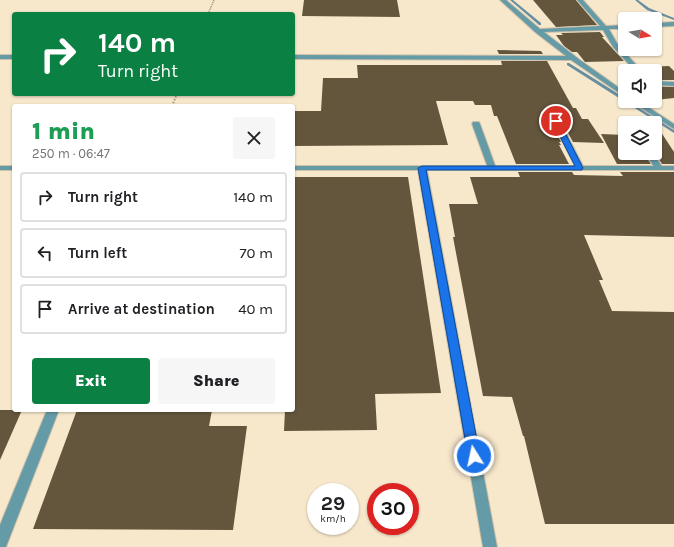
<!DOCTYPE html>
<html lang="en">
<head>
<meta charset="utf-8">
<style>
  body { margin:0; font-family:Karla,sans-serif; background:#f6f6f6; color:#202124; height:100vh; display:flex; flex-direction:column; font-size:15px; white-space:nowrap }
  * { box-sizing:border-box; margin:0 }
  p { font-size:13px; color:#757577 }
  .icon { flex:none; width:22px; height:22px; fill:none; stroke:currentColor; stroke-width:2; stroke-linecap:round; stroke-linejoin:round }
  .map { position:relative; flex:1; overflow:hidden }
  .panel { position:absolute; left:12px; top:104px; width:283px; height:308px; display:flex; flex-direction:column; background:#fff; border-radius:4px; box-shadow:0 1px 3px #0004 }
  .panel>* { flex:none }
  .top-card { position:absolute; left:12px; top:12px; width:283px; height:84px; border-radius:4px; box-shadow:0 1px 3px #0004; background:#0b8043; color:#fff; overflow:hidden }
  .needle { width:26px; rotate:101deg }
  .tools { position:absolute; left:618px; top:12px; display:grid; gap:8px }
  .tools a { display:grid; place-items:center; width:44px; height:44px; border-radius:4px; background:#fff; box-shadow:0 1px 3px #0004; font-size:20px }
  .speed { position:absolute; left:307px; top:483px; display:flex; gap:8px; font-size:20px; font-weight:700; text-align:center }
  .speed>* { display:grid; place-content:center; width:52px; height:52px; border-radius:50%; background:#fff; box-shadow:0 1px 3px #0004; line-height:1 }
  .speed small { font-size:10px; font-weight:400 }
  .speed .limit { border:6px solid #d22; background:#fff; color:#111 }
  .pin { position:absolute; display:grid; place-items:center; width:34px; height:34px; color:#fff; margin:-17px; border:2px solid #fff; border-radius:50%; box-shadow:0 1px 4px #0007 }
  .me { position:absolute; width:44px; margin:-22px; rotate:350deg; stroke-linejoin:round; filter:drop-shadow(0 0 3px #0008) }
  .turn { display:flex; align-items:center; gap:14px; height:84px; padding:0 20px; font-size:18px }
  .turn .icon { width:52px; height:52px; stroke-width:2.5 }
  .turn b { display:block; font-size:28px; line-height:34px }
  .round { display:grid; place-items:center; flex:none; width:42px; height:42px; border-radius:4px; background:#f6f6f6 }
  .summary { display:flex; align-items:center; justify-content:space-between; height:68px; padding:0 20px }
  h1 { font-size:24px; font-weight:800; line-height:30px; color:#1e9e55 }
  .primary-button { display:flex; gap:8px; margin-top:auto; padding:8px 20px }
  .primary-button a { flex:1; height:46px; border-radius:4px; background:#0b8043; color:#fff; font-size:16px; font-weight:800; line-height:46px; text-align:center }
  .primary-button a+a { background:#f6f6f6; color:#202124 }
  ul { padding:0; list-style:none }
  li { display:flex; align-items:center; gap:12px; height:50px; margin:0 8px 6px; padding:0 12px; border:2px solid #e0e0e0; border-radius:4px }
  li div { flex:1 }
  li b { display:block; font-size:15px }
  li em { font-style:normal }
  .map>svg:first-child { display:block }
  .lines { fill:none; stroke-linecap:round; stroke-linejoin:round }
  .stream { fill:#688ea0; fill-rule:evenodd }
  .building { fill:#64563d }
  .service-casing { stroke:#d0c2a9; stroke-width:2 }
  .minor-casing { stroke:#d0c2a9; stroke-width:2 }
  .path-far1 { stroke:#9c907c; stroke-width:1.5; stroke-dasharray:1 1; stroke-linecap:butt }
  .path { stroke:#9c907c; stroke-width:2; stroke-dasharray:1.5 1.5; stroke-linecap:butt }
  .service { fill:#659aa7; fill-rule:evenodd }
  .minor { fill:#659aa7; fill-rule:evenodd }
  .route { fill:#1a73e8; stroke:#114b97 }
</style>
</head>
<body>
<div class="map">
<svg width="674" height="547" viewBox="0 0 674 547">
  <rect width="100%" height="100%" fill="#f7e7cb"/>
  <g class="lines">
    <!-- stream -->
    <g class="stream">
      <path d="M510,0H513L541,23V25H539Z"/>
      <path d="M635,0H638L649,8L674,18V20L647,10Z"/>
      <path d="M567,63H569L625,98V101H629L674,130V133L567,65Z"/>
    </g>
  </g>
  <!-- building -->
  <g class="building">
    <path d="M304,0H397L400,17L302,16Z"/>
    <path d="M533,0H576L597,25L556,27Z"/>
    <path d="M600,32L604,37H602L624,61L585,62L577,52H572L564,46L556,35H563L561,33Z"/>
    <path d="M497,50L541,51L543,54H499Z"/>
    <path d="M501,61H547L573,108H576L582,119H588L604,143L573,142L561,120L553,118L551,122L561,142H559L561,145H559L569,164H516L497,116H494L491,105H475L473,101H436L448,145L293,146V111H321L323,78H358L357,65H502Z"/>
    <path d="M669,66L674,71V80H655V71H648L644,67Z"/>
    <path d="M655,86L674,87V98L655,100Z"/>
    <path d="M655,123L674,152V164H662L655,153Z"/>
    <path d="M601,134L625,135V153H644L651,164H617Z"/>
    <path d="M518,172H572L574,175L623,176L620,172H674V237L584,235L603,280H599L612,311L674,312V524H545L524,436H523L512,397L483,396L453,237H455L449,204H478L470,177H520Z"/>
    <path d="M293,177H408L441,393L375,394L377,430L284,431L285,410H293Z"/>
    <path d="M0,410H22L0,460Z"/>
    <path d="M77,410H212L209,426H247L233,530L33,529Z"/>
  </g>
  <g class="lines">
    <defs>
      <g id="service">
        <path d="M553,119H556L560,121L584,168L583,170H580L576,168L552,121Z"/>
        <path d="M473,122H479L480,124L496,168L495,170H492L488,168L472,124Z"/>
        <path d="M645,153H653L663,168L662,170H656Z"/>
      </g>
      <g id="minor">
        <path d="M500,0H506L540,29L600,26L577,0H583L606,26L625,25V29H609L618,45L642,71H635L613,47L603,30L544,32L580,60L625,92V97L571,60L293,59V55L566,56L535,32Z"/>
        <path d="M674,22V26L655,27V23Z"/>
        <rect x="0" y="55" width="14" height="4"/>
        <path d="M655,81L674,82V86L655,85Z"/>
        <path d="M630,101H639L674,124V129Z"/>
        <rect x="0" y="166" width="14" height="4"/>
        <path d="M293,166H674V170H427L497,547H483L418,170H293Z"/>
        <path d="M47,410H59L6,547H0V525Z"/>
      </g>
    </defs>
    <!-- service casing -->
    <use href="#service" class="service-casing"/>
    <!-- minor casing -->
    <use href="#minor" class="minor-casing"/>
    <!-- path-far1 -->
    <path class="path-far1" d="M208,14L214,0"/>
    <!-- path -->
    <path class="path" d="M172,106L177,94"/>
    <!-- service -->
    <use href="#service" class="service"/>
    <!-- minor -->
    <use href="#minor" class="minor"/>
  </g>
  <!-- route -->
  <path class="route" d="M553,120L559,121L583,168L582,170H426L480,456L478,460L474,461L470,460L468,456L418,168L422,166H575L552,121Z"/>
</svg>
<div class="tools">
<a><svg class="needle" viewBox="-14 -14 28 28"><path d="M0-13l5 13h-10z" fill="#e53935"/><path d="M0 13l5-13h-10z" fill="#757577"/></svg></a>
<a><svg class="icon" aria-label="sound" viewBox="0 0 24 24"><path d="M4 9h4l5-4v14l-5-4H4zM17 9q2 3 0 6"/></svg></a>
<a><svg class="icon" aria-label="layers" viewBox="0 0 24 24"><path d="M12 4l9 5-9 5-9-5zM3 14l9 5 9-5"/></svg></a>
</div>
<div class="speed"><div>29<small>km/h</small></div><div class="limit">30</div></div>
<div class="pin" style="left:556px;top:121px;background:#d93025"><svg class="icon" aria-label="arrive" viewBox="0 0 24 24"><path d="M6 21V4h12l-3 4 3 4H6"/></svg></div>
<svg class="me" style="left:474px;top:456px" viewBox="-20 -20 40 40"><circle r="17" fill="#1a73e8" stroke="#fff" stroke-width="3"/><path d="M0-11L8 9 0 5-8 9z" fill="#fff"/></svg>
<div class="top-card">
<div class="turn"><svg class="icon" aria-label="right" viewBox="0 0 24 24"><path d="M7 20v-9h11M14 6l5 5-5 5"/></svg><div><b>140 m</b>Turn right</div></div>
</div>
<section class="panel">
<div class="summary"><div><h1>1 min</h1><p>250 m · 06:47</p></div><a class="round"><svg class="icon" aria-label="close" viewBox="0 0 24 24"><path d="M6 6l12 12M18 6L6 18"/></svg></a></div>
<ul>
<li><svg class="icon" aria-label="right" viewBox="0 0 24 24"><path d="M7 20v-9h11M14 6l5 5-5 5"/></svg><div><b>Turn right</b></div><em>140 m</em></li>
<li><svg class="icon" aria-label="left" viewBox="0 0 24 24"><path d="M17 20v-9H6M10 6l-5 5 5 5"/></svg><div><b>Turn left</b></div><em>70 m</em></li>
<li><svg class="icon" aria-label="arrive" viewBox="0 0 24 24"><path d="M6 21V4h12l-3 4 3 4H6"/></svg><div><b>Arrive at destination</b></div><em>40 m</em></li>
</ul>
<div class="primary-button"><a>Exit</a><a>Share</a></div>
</section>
</div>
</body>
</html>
